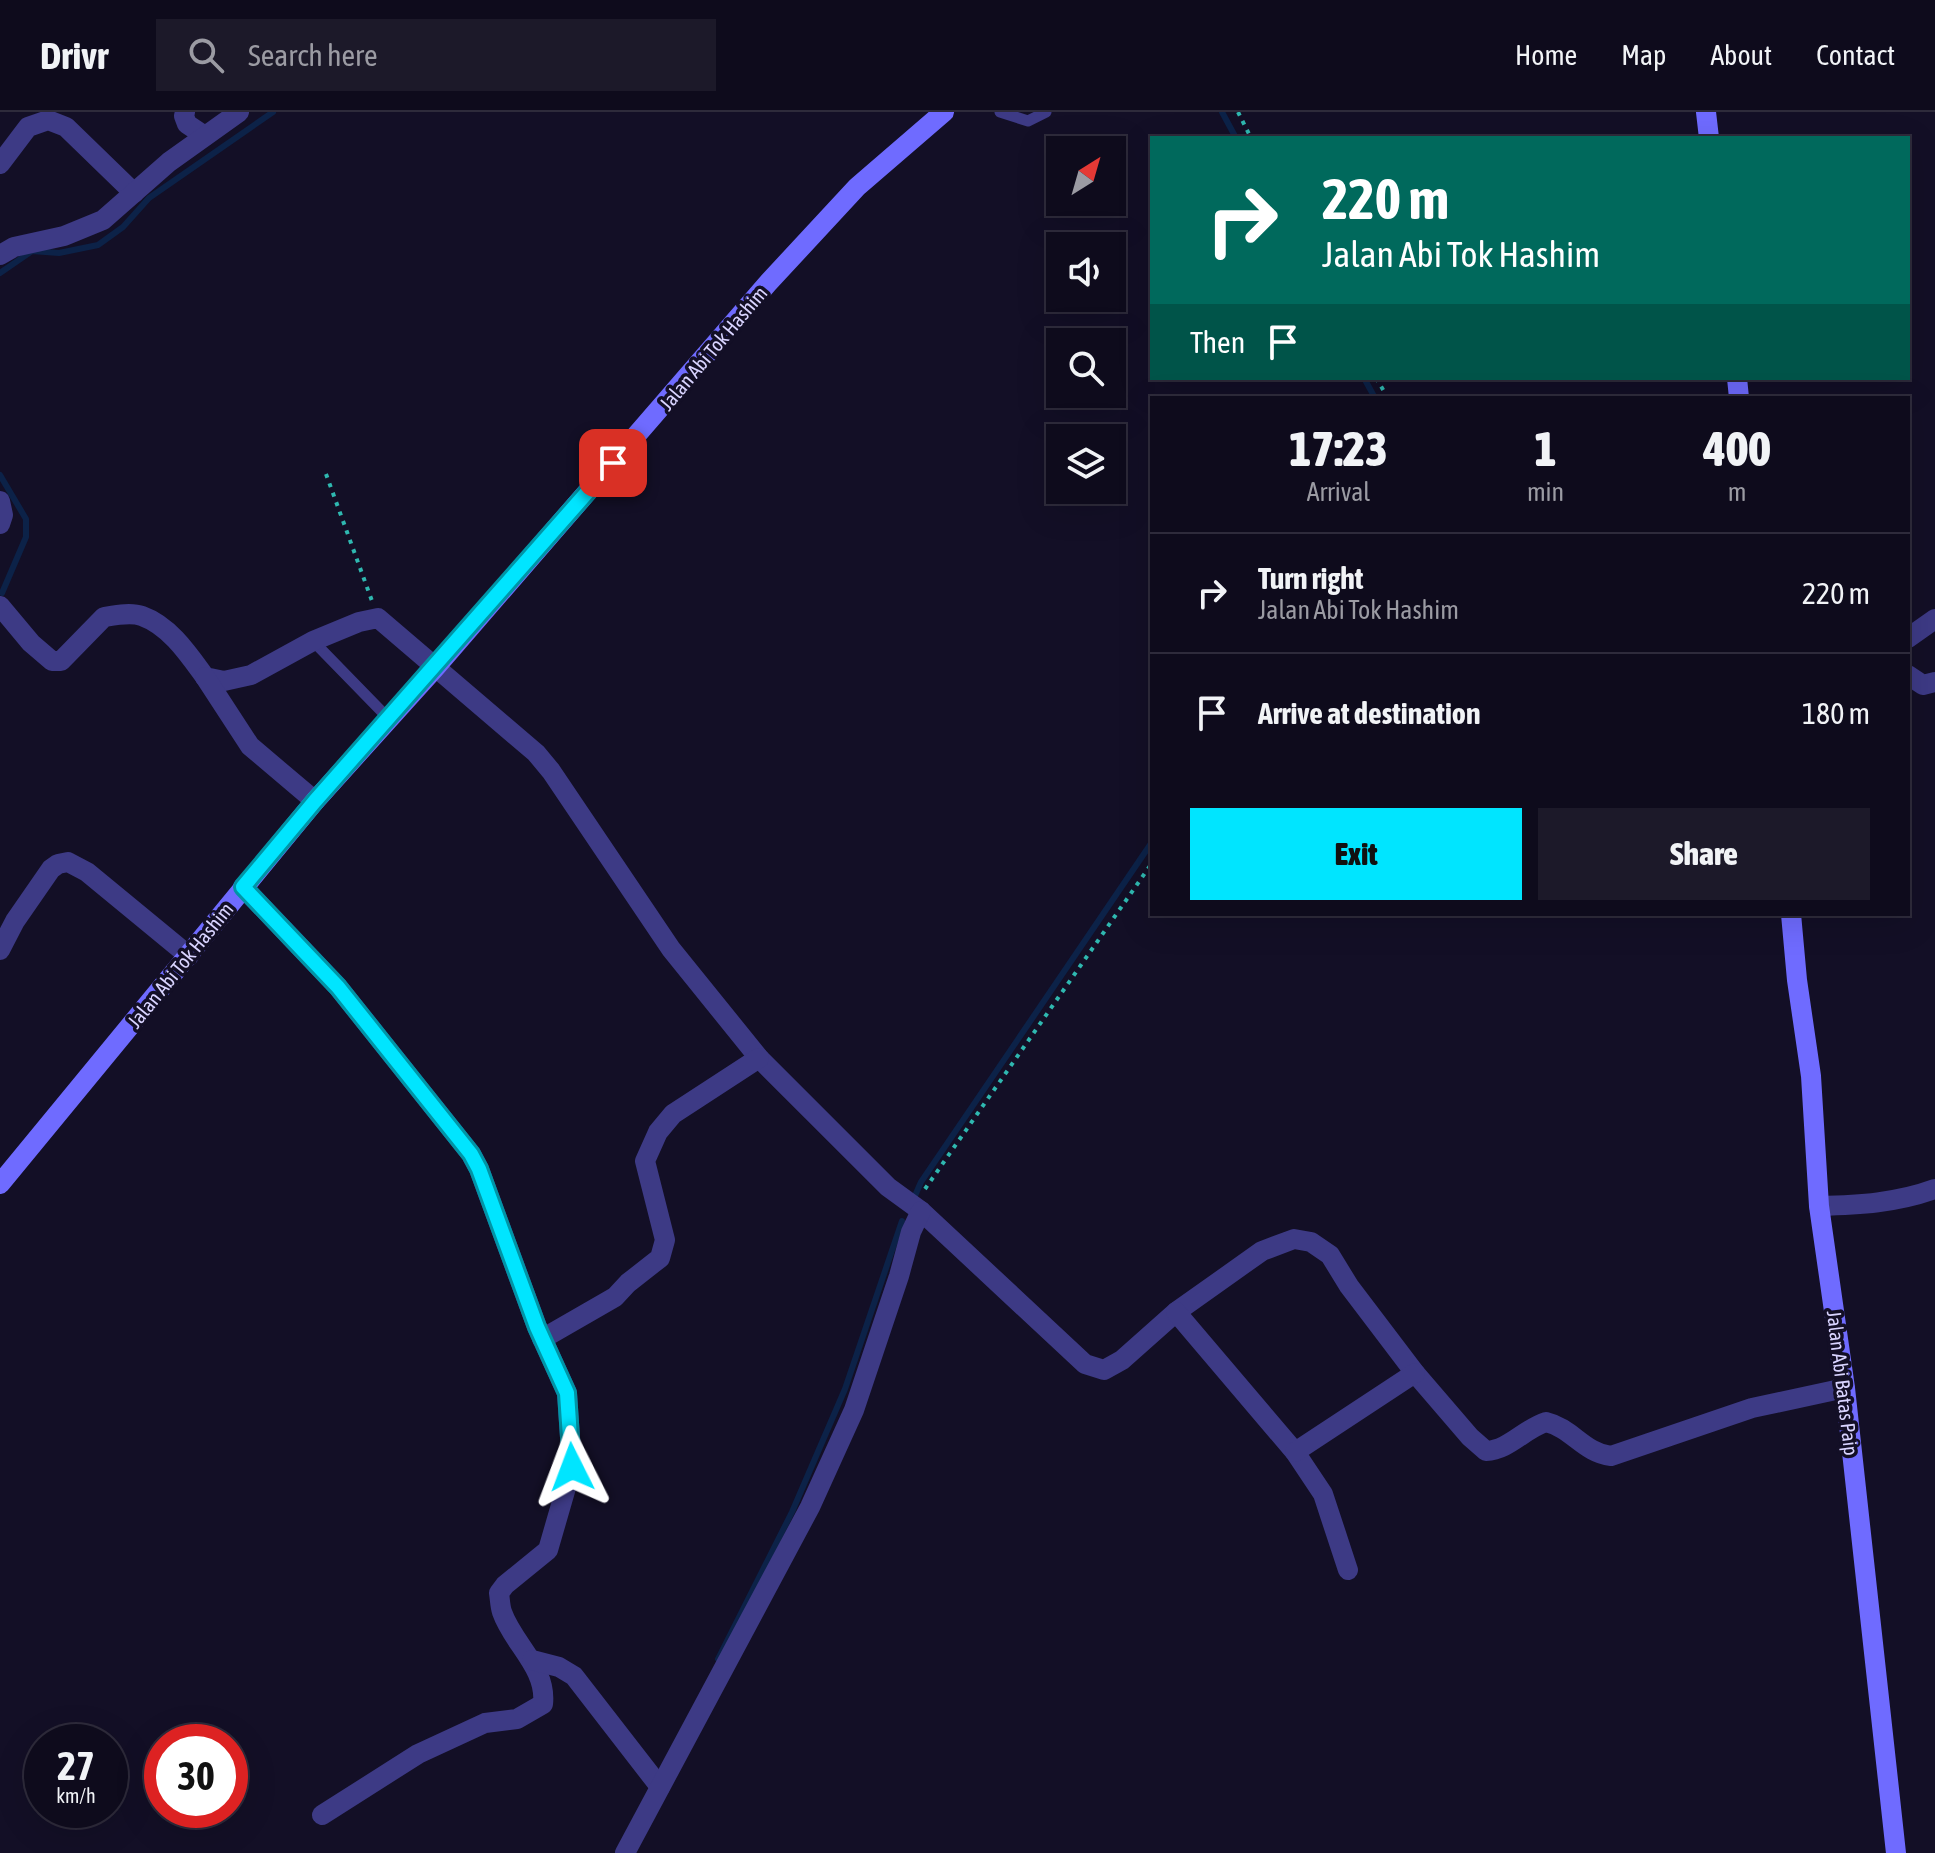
<!DOCTYPE html>
<html lang="en">
<head>
<meta charset="utf-8">
<style>
  body { margin:0; font-family:"Asap Condensed",sans-serif; background:#1c1929; color:#f1f3f6; height:100vh; display:flex; flex-direction:column; font-size:30px; white-space:nowrap }
  * { box-sizing:border-box; margin:0 }
  p { font-size:26px; color:#9b9ba3 }
  .icon { flex:none; width:44px; height:44px; fill:none; stroke:currentColor; stroke-width:2; stroke-linecap:round; stroke-linejoin:round }
  .map { position:relative; flex:1; overflow:hidden }
  .details { position:absolute; left:1150px; top:284px; width:760px; height:520px; display:flex; flex-direction:column; background:#0e0b1c; border-radius:0px; box-shadow:0 8px 32px #0002,0 0 0 2px #2e2b3b }
  .details>* { flex:none }
  .guide { position:absolute; left:1150px; top:24px; width:760px; height:244px; border-radius:0px; box-shadow:0 8px 32px #0002,0 0 0 2px #2e2b3b; background:#00695c; color:#fff; overflow:hidden }
  .needle { width:52px; rotate:37deg }
  .buttons { position:absolute; left:1046px; top:24px; display:grid; gap:16px }
  .buttons a { display:grid; place-items:center; width:80px; height:80px; border-radius:0px; background:#0e0b1c; box-shadow:0 8px 32px #0002,0 0 0 2px #2e2b3b; font-size:40px }
  .speed { position:absolute; left:24px; top:1612px; display:flex; gap:16px; font-size:40px; font-weight:700; text-align:center }
  .speed>* { display:grid; place-content:center; width:104px; height:104px; border-radius:50%; background:#0e0b1c; box-shadow:0 8px 32px #0002,0 0 0 2px #2e2b3b; line-height:1 }
  .speed small { font-size:20px; font-weight:400 }
  .speed .limit { border:12px solid #d22; background:#fff; color:#111 }
  .pin { position:absolute; display:grid; place-items:center; width:68px; height:68px; color:#fff; margin:-34px; border-radius:16px; box-shadow:0 4px 12px #0006 }
  .me { position:absolute; width:88px; margin:-44px; rotate:357deg; stroke-linejoin:round; filter:drop-shadow(0 0 6px #0008) }
  .turn { display:flex; align-items:center; gap:28px; height:168px; padding:0 40px; font-size:36px }
  .turn .icon { width:104px; height:104px; stroke-width:2.5 }
  .turn b { display:block; font-size:56px; line-height:68px }
  .then { display:flex; align-items:center; height:76px; padding:0 40px; background:#0003; gap:16px; font-size:30px }
  .eta { display:flex; justify-content:space-evenly; align-items:center; height:136px; text-align:center }
  .eta b { font-size:48px; font-weight:800; line-height:56px }
  .cta { display:flex; gap:16px; margin-top:auto; padding:16px 40px }
  .cta a { flex:1; height:92px; border-radius:0px; background:#00e5ff; color:#111; font-size:32px; font-weight:800; line-height:92px; text-align:center }
  .cta a+a { background:#1c1929; color:#f1f3f6 }
  ul { padding:0; list-style:none }
  li { display:flex; align-items:center; gap:24px; height:120px; padding:0 40px; border-top:2px solid #2e2b3b }
  li div { flex:1 }
  li b { display:block; font-size:30px }
  li em { font-style:normal }
  header { display:flex; align-items:center; gap:48px; box-sizing:border-box; height:112px; padding:0 40px; background:#0e0b1c; border-bottom:2px solid #2e2b3b }
  header strong { font-size:38px }
  nav { display:flex; gap:44px; margin-inline-start:auto; font-size:28px }
  .search { width:560px; height:72px; background:#1c1929; display:flex; align-items:center; gap:20px; box-sizing:border-box; padding:0 28px; border-radius:0px; color:#9b9ba3; font-size:30px }
  .map>svg:first-child { display:block }
  .lines { fill:none; stroke-linecap:round; stroke-linejoin:round }
  .stream { stroke:#0c2248; stroke-width:6 }
  .path { stroke:#2fb8b0; stroke-width:4; stroke-dasharray:4 6; stroke-linecap:butt }
  .service { stroke:#3d3a85; stroke-width:11 }
  .minor { stroke:#3d3a85; stroke-width:20 }
  .secondary { stroke:#6f6bff; stroke-width:20 }
  .route-casing { stroke:#0095a6; stroke-width:20 }
  .route { stroke:#00e5ff; stroke-width:14 }
  .labels { text-anchor:middle; dominant-baseline:central; stroke-width:7; stroke-linejoin:round; paint-order:stroke }
  .street-label { font-size:20px; fill:#d9d4ff; stroke:#130f26 }
</style>
</head>
<body>
<header>
<strong>Drivr</strong>
<div class="search"><svg class="icon" aria-label="search" viewBox="0 0 24 24"><circle cx="10" cy="10" r="6"/><path d="M15 15l6 6"/></svg>Search here</div>
<nav><a>Home</a><a>Map</a><a>About</a><a>Contact</a></nav>
</header>
<div class="map">
<svg width="1935" height="1741" viewBox="0 0 1935 1741">
  <rect width="100%" height="100%" fill="#130f26"/>
  <g class="lines">
    <!-- stream -->
    <g class="stream">
      <path d="M1222,0L1236,26"/>
      <path d="M0,161L32,139L59,141L98,133L123,115L149,86L273,0"/>
      <path d="M1364,266L1375,286"/>
      <path d="M0,363L26,407V425L2,481"/>
      <path d="M914,1086L921,1070L1152,730"/>
      <path d="M718,1547L792,1400L845,1277L902,1109"/>
    </g>
    <!-- path -->
    <g class="path">
      <path d="M1238,0L1251,26"/>
      <path d="M1376,266L1388,286"/>
      <path d="M326,362L372,489"/>
      <path d="M925,1077L1152,751"/>
    </g>
    <!-- service -->
    <g class="service">
      <path d="M1000,0L1028,9L1046,0"/>
      <path d="M313,529L388,606"/>
    </g>
    <!-- minor -->
    <g class="minor">
      <path d="M185,0L184,4L187,12L205,24"/>
      <path d="M0,52L28,15L48,8L66,15L134,81"/>
      <path d="M0,143L14,135L64,124L103,108L169,50L239,0"/>
      <path d="M0,389L3,403L0,412"/>
      <path d="M0,494L31,531L52,549H61L104,505C116,503 131,500 142,504C170,514 189,543 205,565L224,569L251,563L313,529L359,510L378,506L536,641L551,659L671,837L759,946L888,1075L921,1099L1085,1252L1104,1258L1122,1248L1176,1200L1262,1139L1294,1127L1311,1130L1330,1143L1349,1174L1415,1261L1470,1325L1486,1339C1509,1338 1524,1317 1546,1310C1572,1316 1584,1341 1611,1344L1752,1296L1845,1276"/>
      <path d="M1908,526L1935,507"/>
      <path d="M1908,563L1923,573L1935,570"/>
      <path d="M205,565L250,634L315,689"/>
      <path d="M243,775L338,875L471,1042L479,1057L537,1215L567,1281L572,1355L548,1438L505,1473L499,1481C500,1487 500,1494 502,1500C513,1532 547,1556 543,1592L517,1607L485,1611L418,1642L322,1703"/>
      <path d="M0,838L15,809L51,757L58,752L68,750L87,760L189,844"/>
      <path d="M1819,1094C1859,1093 1897,1091 1935,1077"/>
      <path d="M1176,1200L1295,1340L1323,1382L1348,1458"/>
      <path d="M542,1227L615,1185L628,1171L660,1146L665,1128L645,1049L658,1020L673,1002L759,946"/>
      <path d="M1295,1340L1415,1261"/>
      <path d="M532,1548L559,1555L574,1564L660,1675"/>
      <path d="M625,1741L810,1395L854,1298L899,1164L911,1120L921,1099"/>
    </g>
    <!-- secondary -->
    <g class="secondary">
      <path d="M1706,0L1709,26"/>
      <path d="M1737,266L1739,286"/>
      <path d="M1791,802L1797,868L1811,964L1819,1094L1845,1276L1896,1741"/>
      <path d="M0,1072L315,689L435,556L768,171L857,75L944,0"/>
    </g>
  </g>
  <g class="lines">
    <defs>
      <path id="route" d="M572,1355L567,1281L537,1215L479,1057L471,1042L338,875L243,775L315,689L613,351"/>
    </defs>
    <!-- route casing -->
    <use href="#route" class="route-casing"/>
    <!-- route -->
    <use href="#route" class="route"/>
  </g>
  <g class="labels">
    <!-- street labels -->
    <g class="street-label">
      <text transform="translate(713 236) rotate(-50)">Jalan Abi Tok Hashim</text>
      <text transform="translate(180 853) rotate(-51)">Jalan Abi Tok Hashim</text>
      <text transform="translate(1843 1271) rotate(83)">Jalan Abi Batas Paip</text>
    </g>
  </g>
</svg>
<div class="buttons">
<a><svg class="needle" viewBox="-14 -14 28 28"><path d="M0-13l5 13h-10z" fill="#e53935"/><path d="M0 13l5-13h-10z" fill="#9b9ba3"/></svg></a>
<a><svg class="icon" aria-label="sound" viewBox="0 0 24 24"><path d="M4 9h4l5-4v14l-5-4H4zM17 9q2 3 0 6"/></svg></a>
<a><svg class="icon" aria-label="search" viewBox="0 0 24 24"><circle cx="10" cy="10" r="6"/><path d="M15 15l6 6"/></svg></a>
<a><svg class="icon" aria-label="layers" viewBox="0 0 24 24"><path d="M12 4l9 5-9 5-9-5zM3 14l9 5 9-5"/></svg></a>
</div>
<div class="speed"><div>27<small>km/h</small></div><div class="limit">30</div></div>
<div class="pin" style="left:613px;top:351px;background:#d93025"><svg class="icon" aria-label="arrive" viewBox="0 0 24 24"><path d="M6 21V4h12l-3 4 3 4H6"/></svg></div>
<svg class="me" style="left:572px;top:1355px" viewBox="-20 -20 40 40"><path d="M0-17L14 15 0 8-14 15z" fill="#00e5ff" stroke="#fff" stroke-width="4"/></svg>
<div class="guide">
<div class="turn"><svg class="icon" aria-label="right" viewBox="0 0 24 24"><path d="M7 20v-9h11M14 6l5 5-5 5"/></svg><div><b>220 m</b>Jalan Abi Tok Hashim</div></div>
<div class="then">Then<svg class="icon" aria-label="arrive" viewBox="0 0 24 24"><path d="M6 21V4h12l-3 4 3 4H6"/></svg></div>
</div>
<section class="details">
<div class="eta">
<div><b>17:23</b><p>Arrival</p></div>
<div><b>1</b><p>min</p></div>
<div><b>400</b><p>m</p></div>
</div>
<ul>
<li><svg class="icon" aria-label="right" viewBox="0 0 24 24"><path d="M7 20v-9h11M14 6l5 5-5 5"/></svg><div><b>Turn right</b><p>Jalan Abi Tok Hashim</p></div><em>220 m</em></li>
<li><svg class="icon" aria-label="arrive" viewBox="0 0 24 24"><path d="M6 21V4h12l-3 4 3 4H6"/></svg><div><b>Arrive at destination</b></div><em>180 m</em></li>
</ul>
<div class="cta"><a>Exit</a><a>Share</a></div>
</section>
</div>
</body>
</html>
